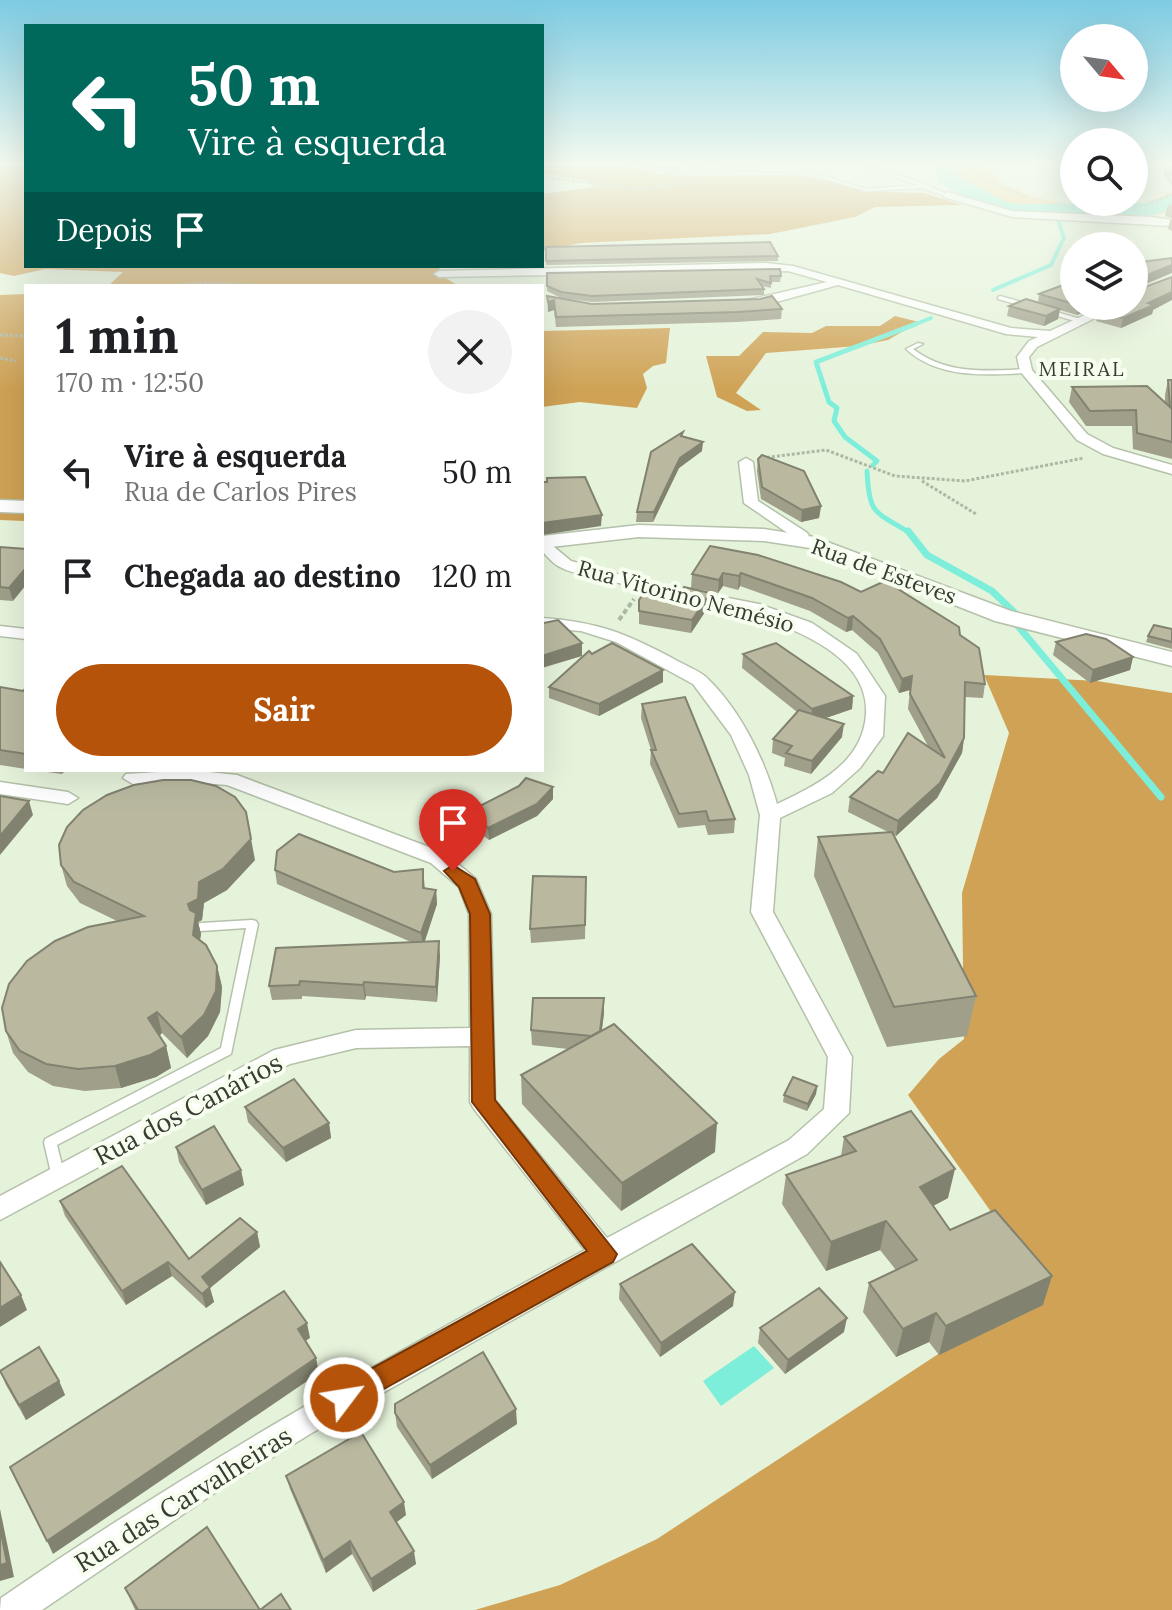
<!DOCTYPE html>
<html lang="pt">
<head>
<meta charset="utf-8">
<style>
  body { margin:0; font-family:Lora,serif; background:#f2f2f2; color:#202124; height:100vh; display:flex; flex-direction:column; font-size:30px; white-space:nowrap }
  * { box-sizing:border-box; margin:0 }
  p { font-size:26px; color:#757577 }
  .icon { flex:none; width:44px; height:44px; fill:none; stroke:currentColor; stroke-width:2; stroke-linecap:round; stroke-linejoin:round }
  .map { position:relative; flex:1; overflow:hidden }
  .panel { position:absolute; left:24px; top:284px; width:520px; height:488px; display:flex; flex-direction:column; background:#fff; border-radius:0px; box-shadow:0 8px 32px #0002 }
  .panel>* { flex:none }
  .banner { position:absolute; left:24px; top:24px; width:520px; height:244px; border-radius:0px; box-shadow:0 8px 32px #0002; background:#00695c; color:#fff; overflow:hidden }
  .needle { width:52px; rotate:119deg }
  .fabs { position:absolute; left:1060px; top:24px; display:grid; gap:16px }
  .fabs a { display:grid; place-items:center; width:88px; height:88px; border-radius:50%; background:#fff; box-shadow:0 8px 32px #0002; font-size:40px }
  .pin { position:absolute; display:grid; place-items:center; width:68px; height:68px; color:#fff; margin:-82px -34px; border-radius:50% 50% 50% 0; rotate:-45deg; box-shadow:0 0 8px #0007 }
  .pin .icon { rotate:45deg }
  .me { position:absolute; width:88px; margin:-44px; rotate:59deg; stroke-linejoin:round; filter:drop-shadow(0 0 6px #0008) }
  .turn { display:flex; align-items:center; gap:28px; height:168px; padding:0 32px; font-size:36px }
  .turn .icon { width:104px; height:104px; stroke-width:2.5 }
  .turn b { display:block; font-size:56px; line-height:68px }
  .then { display:flex; align-items:center; height:76px; padding:0 32px; background:#0003; gap:16px; font-size:30px }
  .round { display:grid; place-items:center; flex:none; width:84px; height:84px; border-radius:42px; background:#f2f2f2 }
  .headline { display:flex; align-items:center; justify-content:space-between; height:136px; padding:0 32px }
  h1 { font-size:48px; font-weight:700; line-height:60px }
  .button { display:flex; gap:16px; margin-top:auto; padding:16px 32px }
  .button a { flex:1; height:92px; border-radius:48px; background:#b45309; color:#fff; font-size:32px; font-weight:700; line-height:92px; text-align:center }
  ul { padding:0; list-style:none }
  li { display:flex; align-items:center; gap:24px; height:104px; padding:0 32px }
  li div { flex:1 }
  li b { display:block; font-size:30px }
  li em { font-style:normal }
  .map>svg:first-child { display:block }
  .green { fill:#f5cd8c }
  .forest { fill:#cfa255 }
  .water { fill:#7ceeda }
  .lines { fill:none; stroke-linecap:round; stroke-linejoin:round }
  .stream-far2 { stroke:#7ceeda; stroke-width:4 }
  .stream-far1 { stroke:#7ceeda; stroke-width:5 }
  .stream { stroke:#7ceeda; stroke-width:7 }
  .river { fill:#7ceeda; fill-rule:evenodd }
  .service-casing { stroke:#b5c1aa; stroke-width:3 }
  .minor-casing { stroke:#b5c1aa; stroke-width:3 }
  .tertiary-casing { stroke:#b5c1aa; stroke-width:3 }
  .path-far1 { stroke:#adb8a5; stroke-width:3; stroke-dasharray:3 2; stroke-linecap:butt }
  .path { stroke:#adb8a5; stroke-width:4; stroke-dasharray:5 3; stroke-linecap:butt }
  .service { fill:#fff; fill-rule:evenodd }
  .minor { fill:#fff; fill-rule:evenodd }
  .tertiary { fill:#fff; fill-rule:evenodd }
  .wall { fill:#a09f8a }
  .shaded-wall { fill:#828270 }
  .building { fill:#bab9a0; stroke:#828270; stroke-width:2 }
  .route { fill:#b45309; stroke:#753606; stroke-width:2 }
  .labels { text-anchor:middle; dominant-baseline:central; stroke-width:8; stroke-linejoin:round; paint-order:stroke }
  .far-neighbourhood-label { font-size:20px; letter-spacing:2px; fill:#383d34; stroke:#f7fef0 }
  .street-label { font-size:22px; fill:#383d34; stroke:#f7fef0 }
  .near-street-label { font-size:26px; fill:#383d34; stroke:#f7fef0 }
</style>
</head>
<body>
<div class="map">
<svg width="1172" height="1610" viewBox="0 0 1172 1610">
  <rect width="100%" height="100%" fill="#e6f3db"/>
  <!-- green -->
  <path class="green" d="M938,166H986L1003,183L1030,196L1066,204L1146,203L1172,192V209L1159,215L1022,214L986,206L938,177Z"/>
  <!-- forest -->
  <g class="forest">
    <path d="M0,166H26V266H463L440,268L437,273L459,286H108L123,272L45,269L14,276L0,273Z"/>
    <path d="M542,166H629L656,174L693,176L798,175L886,192L924,193L962,205L875,207L855,217L770,234L581,243L542,251V194L595,187L583,180L542,173Z"/>
    <path d="M26,294V520L24,521L0,520V295Z"/>
    <path d="M895,316L919,322L888,340L858,346L766,353L736,393L761,410L747,411L717,397L706,356H739L763,332L812,333L826,326H880Z"/>
    <path d="M670,328L666,363L653,366L643,374L647,388L637,408L580,402L542,407V331Z"/>
    <path d="M984,675L1097,681L1172,693V1610H475L560,1585L657,1539L1043,1285L908,1095L939,1059L964,1039L962,893L1009,733Z"/>
  </g>
  <!-- water -->
  <path class="water" d="M754,1346L774,1368L721,1406L703,1381Z"/>
  <g class="lines">
    <!-- stream-far2 -->
    <g class="stream-far2">
      <path d="M993,290L1051,265L1064,238L1058,220"/>
      <path d="M911,326L931,318"/>
    </g>
    <!-- stream-far1 -->
    <g class="stream-far1">
      <path d="M873,465L877,461L845,437L834,421L837,408L829,402L816,362L916,324"/>
      <path d="M867,471C869,516 875,511 910,533"/>
    </g>
    <!-- stream -->
    <g class="stream">
      <path d="M908,531L927,555L992,591L1017,615"/>
      <path d="M1018,626L1161,797"/>
    </g>
    <!-- river -->
    <path class="river" d="M934,166H954L957,175L1004,201L1017,204L1145,203L1172,195V209L1147,217L1017,218L988,211L940,183Z"/>
    <defs>
      <g id="service">
        <path d="M690,166L806,171L866,189L916,185L866,166H872L927,185L949,195L945,196L922,188L866,191L806,173L692,167Z"/>
        <path d="M1000,296L1032,305L1033,306L1030,308L998,299V297Z"/>
        <path d="M1049,310L1084,320L1085,321L1082,323L1047,313L1046,312Z"/>
        <path d="M918,343L923,344L913,349C947,375 986,371 1026,369L1029,371L1026,373C984,375 939,379 906,349Z"/>
        <path d="M252,920L256,921L258,924L231,1054L57,1145L65,1177L63,1181L58,1182L53,1181L44,1143L45,1139L221,1048L246,928L201,931L197,930L195,927L197,924L201,923Z"/>
      </g>
      <g id="minor">
        <path d="M947,192L1012,211L1152,217L1172,220V226L1012,217L944,197Z"/>
        <path d="M766,263L793,266L1011,328L1050,331L1104,306H1119L1037,347L1029,357L1032,370L1087,434L1113,448L1172,465V474L1103,454L1077,440L1020,371L1017,357L1029,341L1038,337L1006,334L838,285L769,304L743,305V301L827,282L788,271L439,277L434,274L439,271Z"/>
        <path d="M746,458L753,462L758,501L806,532L809,535L802,543H792L789,540L792,536L744,503L739,462Z"/>
        <path d="M542,537L571,561L646,582L759,604L812,623L857,654L885,696L883,736L860,768L832,793L780,818L773,912L852,1057L849,1113L807,1154L310,1434L213,1494L42,1610H0L1,1598C188,1469 385,1358 585,1250L474,1109L470,1102V1046L356,1048L290,1064L0,1220V1196L274,1050L356,1030L470,1028L469,914L459,887L431,863L227,785L179,781L133,784L123,778L126,774L190,770L237,775L445,853L476,879L491,914L495,1100L607,1238L789,1140L824,1109L828,1057L751,912L760,815L749,775L731,735L693,684L616,642L581,631L542,628V618C598,622 625,633 674,659C684,665 698,670 706,677C740,709 765,760 777,804C817,785 863,763 866,714C872,618 664,597 595,577C584,574 570,573 560,567C553,564 547,556 542,551Z"/>
        <path d="M0,626L26,629V639L0,636Z"/>
        <path d="M0,782L68,792L78,798L68,804L0,794Z"/>
      </g>
      <g id="tertiary">
        <path d="M0,500L26,501V513L0,512Z"/>
        <path d="M639,525L764,529L814,537L1011,611L1172,652V666L995,621L810,548L764,541L639,537L542,548V536Z"/>
      </g>
    </defs>
    <!-- service casing -->
    <use href="#service" class="service-casing"/>
    <!-- minor casing -->
    <use href="#minor" class="minor-casing"/>
    <!-- tertiary casing -->
    <use href="#tertiary" class="tertiary-casing"/>
    <!-- path-far1 -->
    <g class="path-far1">
      <path d="M968,166L987,180L1026,197"/>
      <path d="M644,169L681,173"/>
      <path d="M542,177L637,189L694,182"/>
      <path d="M1151,203L1172,194"/>
      <path d="M169,286L206,283L272,286"/>
      <path d="M0,335L26,336"/>
      <path d="M0,358L16,361"/>
      <path d="M762,458L826,450L895,476L965,481L1084,458"/>
      <path d="M922,481L976,514"/>
    </g>
    <!-- path -->
    <path class="path" d="M619,620L634,599"/>
    <!-- service -->
    <use href="#service" class="service"/>
    <!-- minor -->
    <use href="#minor" class="minor"/>
    <!-- tertiary -->
    <use href="#tertiary" class="tertiary"/>
  </g>
  <!-- wall -->
  <g class="wall">
    <path d="M639,166H680V171Z"/>
    <path d="M1165,167H1172V186L1164,175Z"/>
    <path d="M1172,204V218L1165,216L1167,207Z"/>
    <path d="M1172,219V231L1168,229L1170,220Z"/>
    <path d="M546,247L778,256V261L546,265Z"/>
    <path d="M547,273L781,276L780,282H771V288L762,286L764,289V295L592,302L561,298L547,291Z"/>
    <path d="M1074,281V306H1097L1077,315L1060,310L1058,319L1044,326L1007,316L1009,306L1038,303L1039,294Z"/>
    <path d="M547,296L592,304L782,309L781,319L737,322L556,327L554,310L548,312Z"/>
    <path d="M1153,310L1152,314L1121,328L1096,321L1099,311Z"/>
    <path d="M1168,380H1172V459L1133,449L1132,426H1086L1069,402L1072,387L1165,402V395Z"/>
    <path d="M682,436L702,451L679,468L653,522H636L637,512Z"/>
    <path d="M758,459L821,506L819,518L801,522L761,499L757,471Z"/>
    <path d="M710,546L861,592L960,635L985,684L983,698L965,697L964,738L962,753L937,798L896,836L893,834L976,996L967,1036L887,1047L814,876L818,837L890,833L848,812L850,797L883,773L928,746L908,709L910,690L899,693L878,653L852,630L846,632L810,611L740,586L738,590L723,586L718,593L691,588L692,574Z"/>
    <path d="M0,547L13,601L0,600Z"/>
    <path d="M639,600L709,606L691,633L639,624Z"/>
    <path d="M1172,629V649L1146,642L1148,636Z"/>
    <path d="M1056,642L1133,657L1130,670L1090,683L1053,655Z"/>
    <path d="M592,654L663,682L599,716L549,698V687Z"/>
    <path d="M743,654L853,696L852,709L826,718L842,737L811,774L784,766L785,758L772,753L773,739L797,712L742,668Z"/>
    <path d="M0,687L23,691L26,688V769L0,765Z"/>
    <path d="M642,704L735,819L734,833L708,835L705,825L678,828L650,764L651,750L641,718Z"/>
    <path d="M33,770H66L62,774Z"/>
    <path d="M553,787V799L537,816L489,840L468,824V812Z"/>
    <path d="M255,860L227,890L204,903L202,920L198,922L201,934L200,940L217,966L222,987L220,1012L208,1036L187,1058L162,1033L159,1036L166,1046L171,1068L156,1077L121,1088L85,1091L53,1086L28,1072L13,1053L6,1031L117,921L80,903L67,886L61,865Z"/>
    <path d="M423,869L425,888L436,890L437,904L424,942L440,956L437,1002L366,996L365,1000L302,996V999L272,1000L269,986L411,942L277,884L275,870L394,872Z"/>
    <path d="M586,877L585,939L531,943L530,929Z"/>
    <path d="M604,1013L602,1030L715,1152L621,1211L522,1104L521,1075L568,1049L532,1045L531,1030Z"/>
    <path d="M817,1086L816,1094L807,1111L783,1102L784,1095Z"/>
    <path d="M245,1107L329,1123L331,1138L286,1162L248,1122Z"/>
    <path d="M844,1137L948,1198L933,1206L950,1230L1043,1305L939,1355L929,1342L896,1357L863,1312L869,1283L896,1270L880,1250L826,1271L782,1204L786,1175L841,1156Z"/>
    <path d="M176,1147L241,1170L244,1185L206,1205L179,1162Z"/>
    <path d="M60,1201L189,1259L257,1232L260,1247L210,1288L214,1302L206,1308L172,1276L126,1305L65,1216Z"/>
    <path d="M620,1284L733,1306L660,1357L619,1299Z"/>
    <path d="M760,1328L844,1332L785,1374L758,1343Z"/>
    <path d="M0,1371L59,1381L65,1395L26,1420L6,1385Z"/>
    <path d="M395,1413L517,1424L432,1479L397,1427Z"/>
    <path d="M286,1476L406,1515L396,1522L416,1564L373,1592L352,1554L326,1573L290,1489Z"/>
    <path d="M125,1588L260,1610H291H135Z"/>
  </g>
  <!-- shaded-wall -->
  <g class="shaded-wall">
    <path d="M1172,265V273L1134,289L1135,280Z"/>
    <path d="M1172,292V300L1153,310L1152,314L1121,328L1123,318L1148,303Z"/>
    <path d="M554,300V310L548,312V302Z"/>
    <path d="M1079,306H1097L1077,315Z"/>
    <path d="M1060,309L1058,319L1044,326L1046,316Z"/>
    <path d="M703,442L702,451L679,468L653,522L654,512L680,458Z"/>
    <path d="M821,506L819,518L801,522L802,510Z"/>
    <path d="M602,515L601,526L542,535V523Z"/>
    <path d="M26,568V585L13,601L9,588Z"/>
    <path d="M723,573V586L718,593L719,580Z"/>
    <path d="M741,573L740,586L738,590L739,576Z"/>
    <path d="M710,593L709,606L691,633L692,620Z"/>
    <path d="M853,616L852,630L846,632L848,618Z"/>
    <path d="M582,643V656L542,668V656Z"/>
    <path d="M1133,657L1130,670L1090,683L1093,670Z"/>
    <path d="M663,670V682L599,716V704Z"/>
    <path d="M912,676L910,690L899,693L902,679Z"/>
    <path d="M853,696L852,709L811,723L812,709Z"/>
    <path d="M844,724L842,737L811,774L812,761Z"/>
    <path d="M964,738L962,753L937,798L896,836L898,821Z"/>
    <path d="M553,787V799L537,816L489,840L488,828Z"/>
    <path d="M29,801L33,815L0,855V836Z"/>
    <path d="M246,812L255,860L227,890L204,903L202,920L198,922L201,934L197,956L188,904L199,882Z"/>
    <path d="M436,890L437,904L423,947L421,933Z"/>
    <path d="M439,941L440,956L437,1002L436,987Z"/>
    <path d="M217,966L222,987L220,1012L208,1036L187,1058L181,1037Z"/>
    <path d="M364,982L366,996L365,1000L363,985Z"/>
    <path d="M604,998V1013L599,1051V1037Z"/>
    <path d="M157,1012L162,1033L154,1040L148,1018Z"/>
    <path d="M166,1046L171,1068L156,1077L121,1088L115,1066Z"/>
    <path d="M817,1086L816,1094L807,1111L808,1104Z"/>
    <path d="M329,1123L331,1138L286,1162L283,1148Z"/>
    <path d="M717,1123L715,1152L621,1211L622,1183Z"/>
    <path d="M955,1169L948,1198L914,1216L920,1187Z"/>
    <path d="M241,1170L244,1185L206,1205L202,1190Z"/>
    <path d="M886,1221L880,1250L826,1271L831,1242Z"/>
    <path d="M257,1232L260,1247L210,1288L214,1302L206,1308L202,1294V1277Z"/>
    <path d="M168,1262L172,1276L126,1305L122,1291Z"/>
    <path d="M1052,1276L1043,1305L939,1355L946,1326Z"/>
    <path d="M735,1292L733,1306L660,1357L661,1343Z"/>
    <path d="M21,1295L27,1310L0,1327V1308Z"/>
    <path d="M936,1313L929,1342L896,1357L903,1329Z"/>
    <path d="M847,1318L844,1332L785,1374L788,1360Z"/>
    <path d="M307,1323L310,1338L301,1344L298,1329Z"/>
    <path d="M316,1358L319,1373L53,1554L47,1541Z"/>
    <path d="M59,1381L65,1395L26,1420L19,1405Z"/>
    <path d="M516,1409L517,1424L432,1479L430,1465Z"/>
    <path d="M404,1502L406,1515L393,1525L390,1512Z"/>
    <path d="M0,1509L14,1577L0,1581Z"/>
    <path d="M350,1541L352,1554L326,1573L323,1560Z"/>
    <path d="M414,1551L416,1564L373,1592L371,1579Z"/>
  </g>
  <!-- building -->
  <g class="building">
    <path d="M1165,167H1172V175Z"/>
    <path d="M770,242L778,256L546,261V247Z"/>
    <path d="M1172,258V265L1135,280L1134,289V263Z"/>
    <path d="M780,269L781,276H770L771,283L757,279L764,289L592,296L561,292L547,286V273Z"/>
    <path d="M1172,277V292L1148,303L1154,305L1123,318L1099,311L1108,306H1134V291Z"/>
    <path d="M1074,281V304L1039,294Z"/>
    <path d="M547,296L592,304L760,299L772,296L782,309L738,312L556,317L554,300L548,302Z"/>
    <path d="M1026,299L1060,309L1046,316L1009,306Z"/>
    <path d="M1168,380H1172V442L1137,433L1136,410L1090,411L1072,387L1147,386L1170,407Z"/>
    <path d="M683,432L681,436L703,442L680,458L654,512H637L651,452Z"/>
    <path d="M762,455L804,471L821,506L802,510L762,487L758,459Z"/>
    <path d="M585,477L602,515L542,523V482H547V478Z"/>
    <path d="M710,546L758,555L841,582L861,592L885,581L959,627L960,635L979,648L985,684L965,682L964,738L940,783L898,821L850,797L878,771L883,773L908,733L945,758L910,694L912,676L902,679L880,639L853,616L848,618L812,598L741,573L739,576L723,573L719,580L692,574Z"/>
    <path d="M0,547L26,549V568L9,588L0,587Z"/>
    <path d="M684,587L710,593L692,620L639,611V600L647,588L680,594Z"/>
    <path d="M558,620L582,643L542,656V622L544,623Z"/>
    <path d="M1154,625L1172,629V642L1148,636Z"/>
    <path d="M1086,634L1106,639L1133,657L1093,670L1056,642Z"/>
    <path d="M612,643L663,670L599,704L549,687L589,651L592,654Z"/>
    <path d="M776,643L853,696L812,709L743,654Z"/>
    <path d="M0,687L23,691L26,688V754L0,750Z"/>
    <path d="M685,697L735,819L709,821L706,811L679,814L651,750H656L642,704Z"/>
    <path d="M799,710L844,724L812,761L786,753L792,746L773,739Z"/>
    <path d="M526,778L553,787L537,804L488,828L468,812L519,786Z"/>
    <path d="M163,780H191L216,786L235,797L246,812L251,839L223,869L199,882L198,899L188,904L190,910L196,913L193,935L206,945L217,966L216,991L204,1015L181,1037L157,1012L148,1018L166,1046L150,1055L115,1066L78,1069L46,1064L20,1051L6,1031L2,1008L9,984L27,961L55,941L88,927L144,916L74,882L61,865L59,845L67,827L83,810L107,795L134,785Z"/>
    <path d="M0,796L29,801L0,836Z"/>
    <path d="M892,832L976,996L894,1007L818,837Z"/>
    <path d="M299,834L394,872L423,869V888L436,890L421,933L275,870L277,851Z"/>
    <path d="M533,876L586,877L585,925L530,929Z"/>
    <path d="M439,941L436,987L364,982L363,985L300,981L299,985L269,986L276,948Z"/>
    <path d="M533,998H604L600,1031L591,1036L531,1030Z"/>
    <path d="M614,1024L717,1123L622,1183L521,1075Z"/>
    <path d="M793,1077L817,1086L808,1104L784,1095Z"/>
    <path d="M294,1079L329,1123L283,1148L245,1107Z"/>
    <path d="M911,1111L955,1169L920,1187L950,1230L995,1210L1052,1276L946,1326L936,1313L903,1329L869,1283L917,1260L886,1221L831,1242L786,1175L856,1151L844,1137Z"/>
    <path d="M214,1126L241,1170L202,1190L176,1147Z"/>
    <path d="M122,1166L189,1259L240,1218L257,1232L202,1277L210,1287L202,1294L168,1262L122,1291L60,1201Z"/>
    <path d="M692,1244L735,1292L661,1343L620,1284Z"/>
    <path d="M0,1262L21,1295L0,1308Z"/>
    <path d="M819,1288L847,1318L788,1360L760,1328Z"/>
    <path d="M284,1291L307,1323L298,1329L316,1358L47,1541L10,1467Z"/>
    <path d="M39,1347L59,1381L19,1405L0,1371Z"/>
    <path d="M483,1352L516,1409L430,1465L395,1413V1404Z"/>
    <path d="M361,1432L404,1502L390,1512L414,1551L371,1579L350,1541L323,1560L286,1476Z"/>
    <path d="M207,1527L260,1610L281,1594L291,1610H138L125,1588Z"/>
    <path d="M0,1528L7,1563L0,1565Z"/>
  </g>
  <!-- sky -->
  <linearGradient id="sky" x2="0" y2="1"><stop stop-color="#7dcbe2"/><stop offset="0.42" stop-color="#f4faef"/><stop offset="1" stop-color="#f4faef" stop-opacity="0"/></linearGradient>
  <rect width="1172" height="391" fill="url(#sky)"/>
  <!-- route -->
  <path class="route" d="M453,865L475,879L490,914L495,1100L617,1254L613,1262L344,1411L334,1407L330,1398L334,1389L587,1251L472,1102L470,914L459,887L444,871Z"/>
  <g class="labels">
    <!-- far-neighbourhood labels -->
    <g class="far-neighbourhood-label">
      <text x="1082" y="368">MEIRAL</text>
    </g>
    <!-- street labels -->
    <g class="street-label">
      <text transform="translate(884 571) rotate(20)">Rua de Esteves</text>
      <text transform="translate(686 596) rotate(15)">Rua Vitorino Nemésio</text>
    </g>
    <!-- near-street labels -->
    <g class="near-street-label">
      <text transform="translate(188 1109) rotate(-28)">Rua dos Canários</text>
      <text transform="translate(183 1499) rotate(-32)">Rua das Carvalheiras</text>
    </g>
  </g>
</svg>
<div class="fabs">
<a><svg class="needle" viewBox="-14 -14 28 28"><path d="M0-13l5 13h-10z" fill="#e53935"/><path d="M0 13l5-13h-10z" fill="#757577"/></svg></a>
<a><svg class="icon" aria-label="search" viewBox="0 0 24 24"><circle cx="10" cy="10" r="6"/><path d="M15 15l6 6"/></svg></a>
<a><svg class="icon" aria-label="layers" viewBox="0 0 24 24"><path d="M12 4l9 5-9 5-9-5zM3 14l9 5 9-5"/></svg></a>
</div>
<div class="pin" style="left:453px;top:871px;background:#d93025"><svg class="icon" aria-label="arrive" viewBox="0 0 24 24"><path d="M6 21V4h12l-3 4 3 4H6"/></svg></div>
<svg class="me" style="left:344px;top:1398px" viewBox="-20 -20 40 40"><circle r="17" fill="#b45309" stroke="#fff" stroke-width="3"/><path d="M0-11L8 9 0 5-8 9z" fill="#fff"/></svg>
<div class="banner">
<div class="turn"><svg class="icon" aria-label="left" viewBox="0 0 24 24"><path d="M17 20v-9H6M10 6l-5 5 5 5"/></svg><div><b>50 m</b>Vire à esquerda</div></div>
<div class="then">Depois<svg class="icon" aria-label="arrive" viewBox="0 0 24 24"><path d="M6 21V4h12l-3 4 3 4H6"/></svg></div>
</div>
<section class="panel">
<div class="headline"><div><h1>1 min</h1><p>170 m · 12:50</p></div><a class="round"><svg class="icon" aria-label="close" viewBox="0 0 24 24"><path d="M6 6l12 12M18 6L6 18"/></svg></a></div>
<ul>
<li><svg class="icon" aria-label="left" viewBox="0 0 24 24"><path d="M17 20v-9H6M10 6l-5 5 5 5"/></svg><div><b>Vire à esquerda</b><p>Rua de Carlos Pires</p></div><em>50 m</em></li>
<li><svg class="icon" aria-label="arrive" viewBox="0 0 24 24"><path d="M6 21V4h12l-3 4 3 4H6"/></svg><div><b>Chegada ao destino</b></div><em>120 m</em></li>
</ul>
<div class="button"><a>Sair</a></div>
</section>
</div>
</body>
</html>
